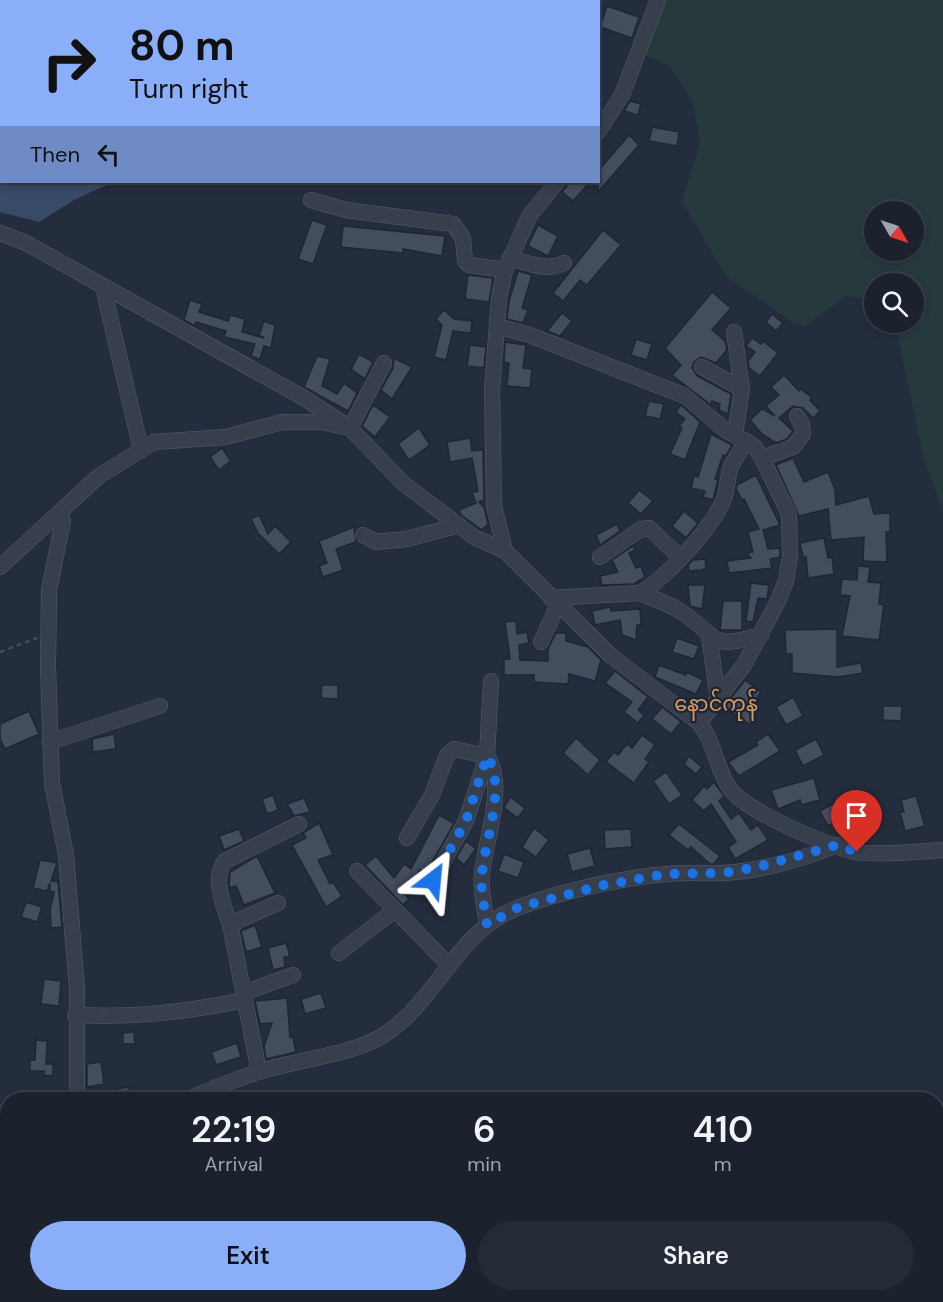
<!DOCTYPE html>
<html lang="en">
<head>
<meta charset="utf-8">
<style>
  body { margin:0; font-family:"DM Sans","Noto Sans Myanmar",sans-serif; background:#242a36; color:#f1f3f6; height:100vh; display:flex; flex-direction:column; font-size:22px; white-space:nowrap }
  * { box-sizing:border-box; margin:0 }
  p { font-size:20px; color:#a0a4aa }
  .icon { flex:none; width:33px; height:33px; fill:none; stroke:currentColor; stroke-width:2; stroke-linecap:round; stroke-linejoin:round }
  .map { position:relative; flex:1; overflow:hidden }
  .side { position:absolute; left:0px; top:1092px; width:944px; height:210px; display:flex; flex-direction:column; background:#1b222e; border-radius:24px 24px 0 0; box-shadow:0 3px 9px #0003,0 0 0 2px #393f4a }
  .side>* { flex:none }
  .top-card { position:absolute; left:0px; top:0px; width:600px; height:183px; box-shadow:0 3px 9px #0003,0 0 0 2px #393f4a; background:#8aaef7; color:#111; overflow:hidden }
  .needle { width:39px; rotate:129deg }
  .tools { position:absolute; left:864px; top:201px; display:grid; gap:12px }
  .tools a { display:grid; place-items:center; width:60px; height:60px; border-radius:50%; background:#1b222e; box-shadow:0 3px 9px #0003,0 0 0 2px #393f4a; font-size:30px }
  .pin { position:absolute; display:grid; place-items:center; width:51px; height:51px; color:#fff; margin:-62px -26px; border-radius:50% 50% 50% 0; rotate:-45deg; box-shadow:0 0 6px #0007 }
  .pin .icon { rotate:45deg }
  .me { position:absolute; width:66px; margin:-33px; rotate:29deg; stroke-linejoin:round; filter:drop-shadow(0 0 4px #0008) }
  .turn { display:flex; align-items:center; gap:21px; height:126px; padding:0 30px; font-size:27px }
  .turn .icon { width:78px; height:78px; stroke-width:2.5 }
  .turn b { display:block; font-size:42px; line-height:51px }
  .then { display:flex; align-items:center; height:57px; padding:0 30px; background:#0003; gap:12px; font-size:22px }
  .eta { display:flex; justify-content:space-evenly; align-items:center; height:102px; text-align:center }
  .eta b { font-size:36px; font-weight:600; line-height:42px }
  .primary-button { display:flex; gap:12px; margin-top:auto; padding:12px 30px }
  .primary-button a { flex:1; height:69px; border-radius:36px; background:#8aaef7; color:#111; font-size:24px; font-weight:600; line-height:69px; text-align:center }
  .primary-button a+a { background:#242a36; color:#f1f3f6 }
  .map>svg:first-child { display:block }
  .green { fill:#263a3e; fill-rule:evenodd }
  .water { fill:#394a66 }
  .building { fill:#434d5e; stroke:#1f2634; stroke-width:1.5 }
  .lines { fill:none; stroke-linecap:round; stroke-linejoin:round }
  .minor-casing { stroke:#565d6b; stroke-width:16 }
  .path { stroke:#44575b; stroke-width:2; stroke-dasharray:4.5 4.5; stroke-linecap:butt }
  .minor { stroke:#373f4d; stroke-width:15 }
  .route { stroke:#1a73e8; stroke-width:10; stroke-dasharray:0 18 }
  .labels { text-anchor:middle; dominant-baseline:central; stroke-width:4.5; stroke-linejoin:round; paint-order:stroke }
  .quarter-label { font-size:21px; fill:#d39963; stroke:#1d2432 }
</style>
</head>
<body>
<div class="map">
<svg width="943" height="1302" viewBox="0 0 943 1302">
  <rect width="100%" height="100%" fill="#242d3d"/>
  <!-- green -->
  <path class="green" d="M659,0H943V510L924,459L895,323L914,322V284H874V300L846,296L804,326L792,322L726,276L682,201L700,144L693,102L669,65L645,55ZM874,212H914V250H874Z"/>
  <!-- water -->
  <path class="water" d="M0,0H546L2,2V182H113L74,200L39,222L0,212Z"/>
  <!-- building -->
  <g class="building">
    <path d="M607,6L639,17L632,38L600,27Z"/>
    <path d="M630,101L641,104L638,115L624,111Z"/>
    <path d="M652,127L679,132L677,146L649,141Z"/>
    <path d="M629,135L639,145L598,192V171Z"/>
    <path d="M570,182H590L573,201L562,192Z"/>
    <path d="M312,220L327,225L313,264L298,259Z"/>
    <path d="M538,225L558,236L548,256L528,246Z"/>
    <path d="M343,226L445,236L442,256L403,249V253L341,247Z"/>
    <path d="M603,230L621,245L587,285L580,280L563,301L553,293Z"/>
    <path d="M518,271L532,275L522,308L528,310L523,323L507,319L509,301Z"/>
    <path d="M468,275L493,278L489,302L465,299Z"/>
    <path d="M712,292L731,308L712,330L725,341L727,350L716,363L701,357L694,362L692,368L697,376L731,394L728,414L719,410L720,404L712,401L711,405L672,375L681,365L665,348Z"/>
    <path d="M190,300L202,304L199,312L228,321L230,315L245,319L242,332L264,338L259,335L264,321L275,325L271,348L264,346L260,359L251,356L255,344L224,337L226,331L196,322L195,326L184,320Z"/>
    <path d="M444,310L454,319L472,321L471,333L453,331L446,360L434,357L442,325L436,319Z"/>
    <path d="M562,313L572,321L560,336L547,331Z"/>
    <path d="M772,314L783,323L776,331L766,322Z"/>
    <path d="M752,338L761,344L763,341L778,353L760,376L749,368L748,361L755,352L746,346Z"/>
    <path d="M636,339L652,344L647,360L631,355Z"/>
    <path d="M505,342L526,345L523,368L532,369L530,388L507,386L509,363L504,362Z"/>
    <path d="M470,345L486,347L484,368L467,366Z"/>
    <path d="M359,354L373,362L365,379L351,369Z"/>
    <path d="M317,356L330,359L322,386L337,394L344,383L357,393L348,411L304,387Z"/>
    <path d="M394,358L412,367L392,399L381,390L393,368Z"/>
    <path d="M784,375L799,391L801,389L811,397L810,400L820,411L813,418L803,408L793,406L779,418L793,431L787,439L776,443L762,434L750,420L762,409L775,416L766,406L779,395L771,387Z"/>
    <path d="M649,401L664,404L660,419L645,416Z"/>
    <path d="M373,405L390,417L375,437L362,426Z"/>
    <path d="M681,405L700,422L685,460L670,454L682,428L679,426L685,419L676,412Z"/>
    <path d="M419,428L430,445L409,460L398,444Z"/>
    <path d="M711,434L732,445L726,456L723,455L715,479L718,480L713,500L703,497L705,491L691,488L694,476L698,477Z"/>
    <path d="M470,438L472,451L483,450L484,500L479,502L484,507L488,524L482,530L461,515L459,510L476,503L472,493L478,491L472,458L450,462L447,442Z"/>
    <path d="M222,448L231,461L219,470L210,457Z"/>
    <path d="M793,458L804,482L828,472L835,489L836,505L869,496L874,514L890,513V532H886L887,562L863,561L864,537L831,540L828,509L799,516L776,465Z"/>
    <path d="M756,475L780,525L763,530L768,549L780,548V557L770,559L772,568L729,573L727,561L751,558L747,553L753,552L748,532L759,529L744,499L742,500L736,489L737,485Z"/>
    <path d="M639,490L653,501L641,514L628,503Z"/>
    <path d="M684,511L698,523L686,538L672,526Z"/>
    <path d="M259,515L268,534L275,526L291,542L279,554L258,533L251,519Z"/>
    <path d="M617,524L620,531L600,545L596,535Z"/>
    <path d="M354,527L356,542L336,549L343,570L323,577L319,566L327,563L319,541Z"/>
    <path d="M824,538L828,558L832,557L834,574L808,578L806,557H803L800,543Z"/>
    <path d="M633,546L635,550L629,553L636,568L641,566L645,577L634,584L602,585L600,576L618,572L612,560Z"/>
    <path d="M705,559L706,567L702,570L689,571L688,565L693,560Z"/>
    <path d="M858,566L870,567L868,582L881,583L879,604L884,605L879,640L842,636L850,596L840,595L842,579L857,580Z"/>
    <path d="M751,583L769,585L767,599L758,598L753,622L746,621Z"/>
    <path d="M688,585H705L702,609L690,606Z"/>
    <path d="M723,601H742V630H720Z"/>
    <path d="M610,607L611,611L640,609L641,625H637L636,640L622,635L620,620L595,625L592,611Z"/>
    <path d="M516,621L517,634L527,632L529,643L519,645L520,660L548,661V649L556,633H566V641L588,647L601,660L595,681L569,674L568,684L534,682V675H504V659H510L505,622Z"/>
    <path d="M837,629V667L861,663L863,673L838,677L792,673V654H786L785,630Z"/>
    <path d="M677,638L699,646L694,659L672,652Z"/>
    <path d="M659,665L686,675L687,672L703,680L696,694L655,677Z"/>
    <path d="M615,671L648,697L638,710L644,715L638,723L624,712L632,702L605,683Z"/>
    <path d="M745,680L761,692L748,711L757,718L751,725L724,707Z"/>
    <path d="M322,685H338V699L321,698Z"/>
    <path d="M793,697L803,716L786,725L776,707Z"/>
    <path d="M883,706H902L901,721L883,720Z"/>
    <path d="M662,707L681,722L671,734L652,719Z"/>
    <path d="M29,711L39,734L5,749L0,739V724Z"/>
    <path d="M114,734L116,749L93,752L92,739Z"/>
    <path d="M768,734L780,751L739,776L728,762L758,745L756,742Z"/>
    <path d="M642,735L655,745L645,759L649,762L634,783L606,762L614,752L618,755L627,744L632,748Z"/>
    <path d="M576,738L600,760L588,775L563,753Z"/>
    <path d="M816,739L824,755L803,766L795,750Z"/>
    <path d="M689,756L702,767L696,774L684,764Z"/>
    <path d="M666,772L682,795L669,804L653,781Z"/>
    <path d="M814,778L820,800L801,805L800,800L778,809L771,790Z"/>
    <path d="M714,782L724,796L719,801L731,819L739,813L751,830L758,825L768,840L735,859L728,847L736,842L711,804L704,811L692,800L704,786L707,789Z"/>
    <path d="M273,795L278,810L267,814L262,799Z"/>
    <path d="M916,796L925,826L905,831L900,812H904L901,800Z"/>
    <path d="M510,797L525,808L518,818L504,808Z"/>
    <path d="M304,798L310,812L294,816L287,804Z"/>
    <path d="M834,803L842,818L828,826L820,811Z"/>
    <path d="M439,815L454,823L426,873L420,870L404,893L409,899L403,905L365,865L376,856L394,878L404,864L411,869Z"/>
    <path d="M319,823L333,855L318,860L330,884L333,882L342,896L326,907L292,845L306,838L303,833Z"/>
    <path d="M679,824L720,856L714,864H710L691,847L688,850L669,835Z"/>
    <path d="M534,828L549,840L536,857L522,847Z"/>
    <path d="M239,829L244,841L224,850L219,836Z"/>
    <path d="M631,829L632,847L605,849L604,830Z"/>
    <path d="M466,841L476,849L464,865L456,858Z"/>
    <path d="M590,848L595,866L572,872L567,854Z"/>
    <path d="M504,854L524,862L518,878L498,871Z"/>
    <path d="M257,856L275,893L244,905L236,886L229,888L230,872Z"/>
    <path d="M40,860L57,863L51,881L58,882L62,927L51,928L50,910L54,892L50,891V883L47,891L33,888Z"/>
    <path d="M26,902L42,907L37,922L21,917Z"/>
    <path d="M255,925L262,947L246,952L241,931Z"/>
    <path d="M286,943L290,956L284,957L285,967L273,970L268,948Z"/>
    <path d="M44,979L61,981L59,1006L41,1004Z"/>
    <path d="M321,993L326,1008L305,1014L301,999Z"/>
    <path d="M287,998L290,1037H293L296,1052L266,1059L264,1046L272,1023L260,1024L255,1001Z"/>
    <path d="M134,1032L135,1044H123V1033Z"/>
    <path d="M36,1040L47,1041L46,1064H53V1075L44,1076V1071H30V1060H35Z"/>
    <path d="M237,1043L241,1057L216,1065L211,1052Z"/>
    <path d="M101,1062L104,1084L87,1087V1064Z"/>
    <path d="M128,1087L131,1100H118L116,1089Z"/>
  </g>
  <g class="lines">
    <defs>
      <g id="minor">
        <path d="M598,132L622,95L658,0"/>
        <path d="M311,200L346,210L453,224L463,238L465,261L469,265L505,270"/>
        <path d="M0,233L26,243L304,398L350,428L384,363"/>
        <path d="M510,258C528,263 547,272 564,263"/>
        <path d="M103,287L141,450"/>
        <path d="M497,326L530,335L685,396L724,429L755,447L762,458L789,514L790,557L786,581L777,603L744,665L699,723"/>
        <path d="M734,332L742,389L735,434"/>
        <path d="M702,367L742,389"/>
        <path d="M762,458L793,447L803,434L802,425L797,416"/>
        <path d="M60,512L63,521L49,590L48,667L52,783L66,855L73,940L77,989V1100"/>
        <path d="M363,535L376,542L407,539L459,525"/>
        <path d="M505,551L494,506L492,390L499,298L505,270L530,215L557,182"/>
        <path d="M600,557L641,529L649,528L680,557"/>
        <path d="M0,567L99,476L154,442L226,437L282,422H321L350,428L403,483L474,537L505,551L611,656L699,723C715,742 716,769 730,789C749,813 826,845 856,852C878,856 919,851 943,850"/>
        <path d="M640,593C654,599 670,604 683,613C721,639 709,650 761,635"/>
        <path d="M551,598L640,593C668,576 710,530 723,501C728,490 727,480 730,469C734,459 741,450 746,441"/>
        <path d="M709,636L718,698"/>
        <path d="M541,642L558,605"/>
        <path d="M50,742L160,706"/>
        <path d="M407,838L432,795L447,755L454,749L487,756L466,821L433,880"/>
        <path d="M357,871L448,964"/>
        <path d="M487,925C485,909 480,890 482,874C485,840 507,787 487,756L491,681"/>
        <path d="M231,929C225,907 211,880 225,861L299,824"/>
        <path d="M339,953L395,910"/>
        <path d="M243,993L293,975"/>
        <path d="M75,1015C136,1018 185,1012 245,1000"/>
        <path d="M259,1072L231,929L237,921L278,903"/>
        <path d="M185,1100C209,1090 233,1080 258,1072C295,1060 352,1055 384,1035C437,1001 456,932 517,908C558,892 624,877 668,874C686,872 705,874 723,873C760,871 804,859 837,845"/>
      </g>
    </defs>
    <!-- minor casing -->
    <use href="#minor" class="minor-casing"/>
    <!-- path -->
    <path class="path" d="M0,652L37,638"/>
    <!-- minor -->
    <use href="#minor" class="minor"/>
  </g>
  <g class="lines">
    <!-- route -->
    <path class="route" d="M433,880L466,821L487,756C507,786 485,840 482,874C480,890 485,909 487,925L519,907L604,885L666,874L724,873L758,867L837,845L857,852"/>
  </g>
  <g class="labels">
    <!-- quarter labels -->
    <g class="quarter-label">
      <text x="716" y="704">နောင်ကုန်</text>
    </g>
  </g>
</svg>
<div class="tools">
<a><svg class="needle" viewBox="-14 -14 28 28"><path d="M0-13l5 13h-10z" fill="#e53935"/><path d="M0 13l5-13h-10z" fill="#a0a4aa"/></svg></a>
<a><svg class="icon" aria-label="search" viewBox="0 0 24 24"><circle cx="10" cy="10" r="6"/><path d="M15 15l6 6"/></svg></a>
</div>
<div class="pin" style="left:857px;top:852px;background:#d93025"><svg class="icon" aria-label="arrive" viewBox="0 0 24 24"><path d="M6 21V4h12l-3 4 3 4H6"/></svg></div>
<svg class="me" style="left:433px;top:880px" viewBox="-20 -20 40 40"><path d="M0-17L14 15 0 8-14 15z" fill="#1a73e8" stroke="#fff" stroke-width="4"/></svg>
<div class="top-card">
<div class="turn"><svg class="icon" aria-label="right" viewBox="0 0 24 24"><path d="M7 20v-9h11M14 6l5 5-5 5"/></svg><div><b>80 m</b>Turn right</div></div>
<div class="then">Then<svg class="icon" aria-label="left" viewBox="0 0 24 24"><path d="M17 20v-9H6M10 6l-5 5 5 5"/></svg></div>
</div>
<section class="side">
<div class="eta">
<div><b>22:19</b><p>Arrival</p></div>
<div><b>6</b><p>min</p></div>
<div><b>410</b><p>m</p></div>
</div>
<div class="primary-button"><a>Exit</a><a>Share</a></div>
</section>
</div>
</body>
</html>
